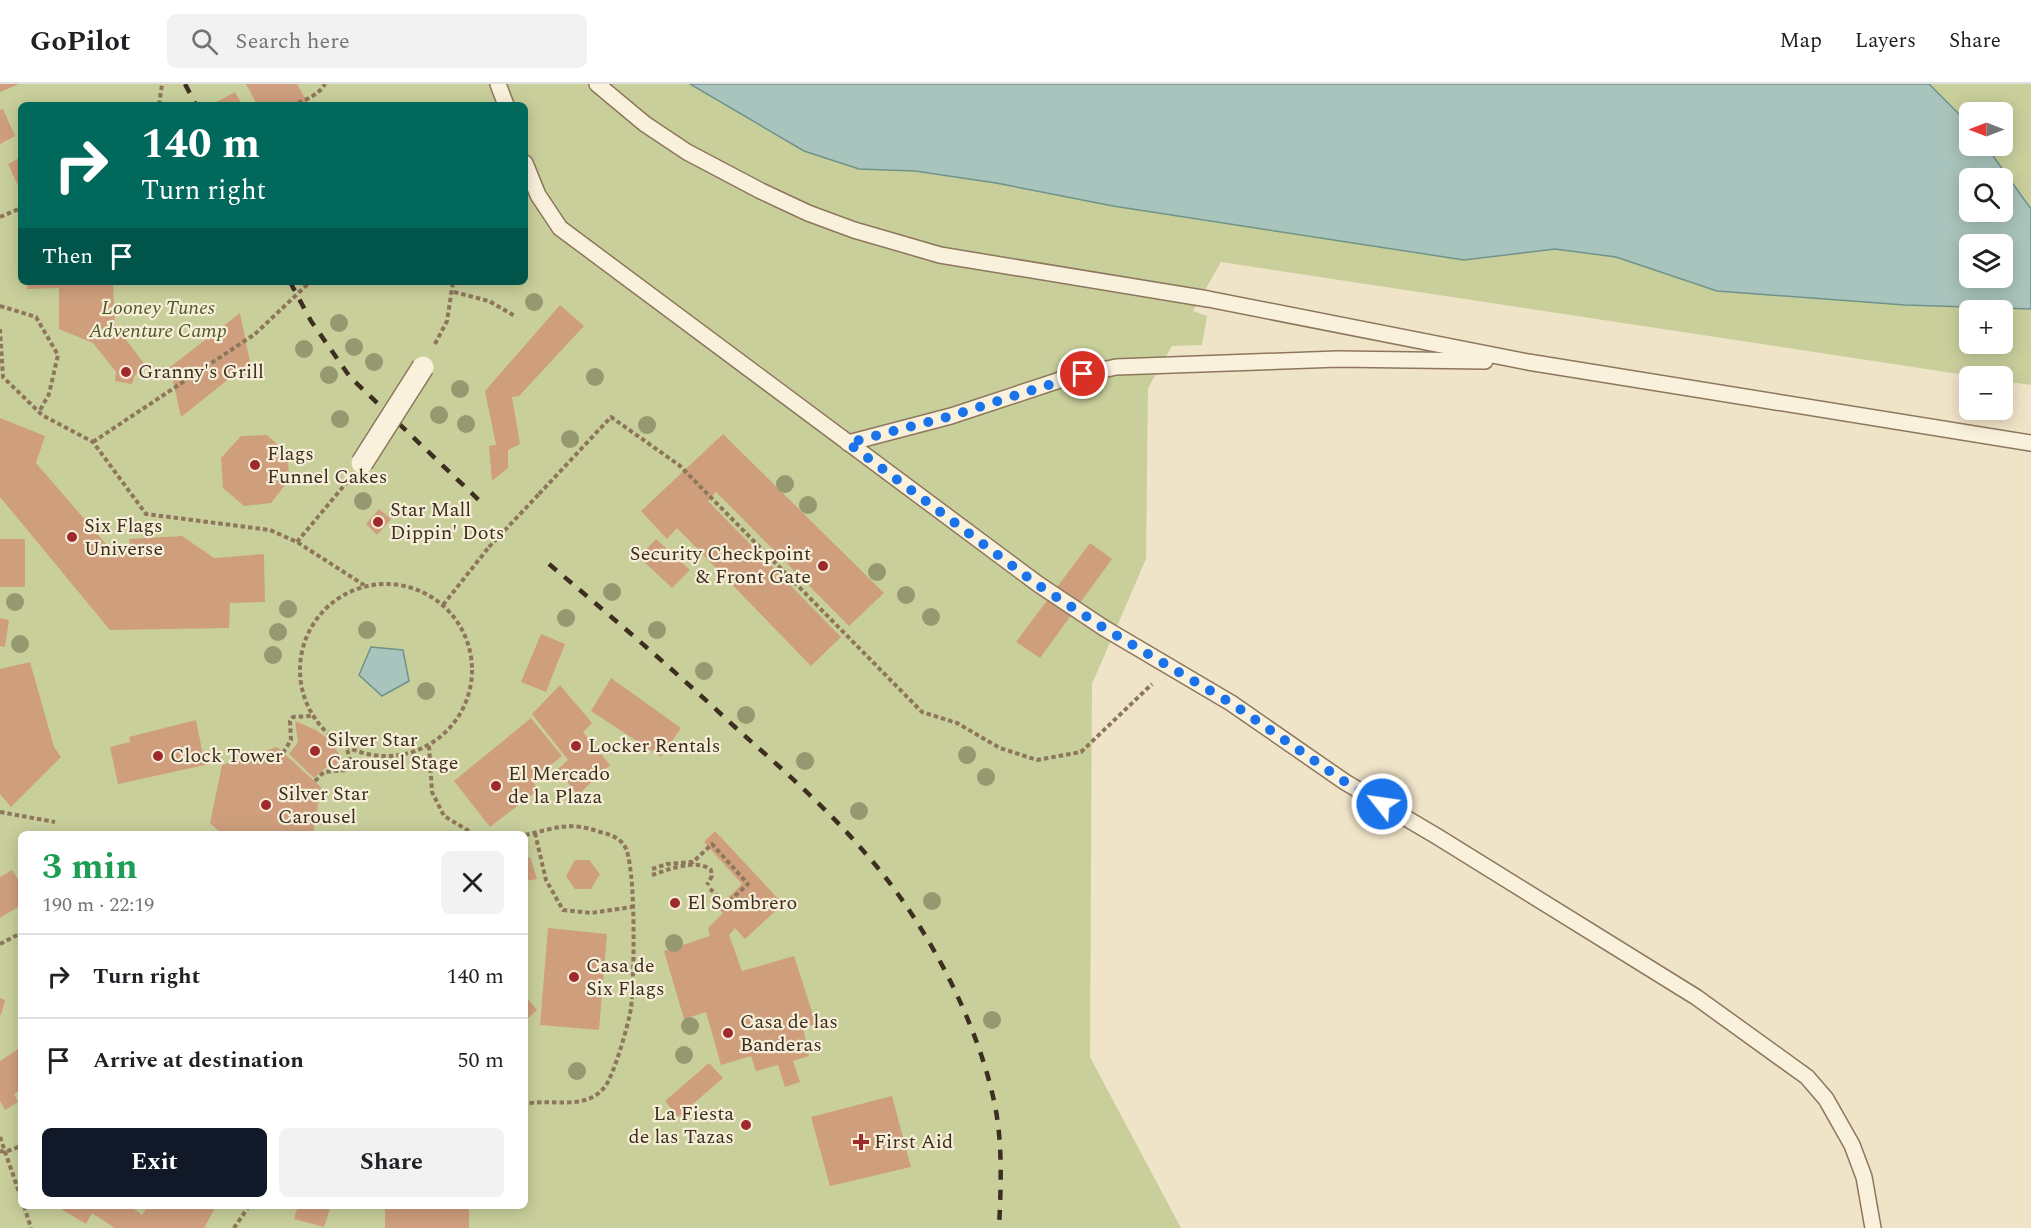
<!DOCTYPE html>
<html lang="en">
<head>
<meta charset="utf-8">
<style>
  body { margin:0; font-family:Spectral,serif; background:#f2f2f2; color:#202124; height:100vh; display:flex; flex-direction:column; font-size:22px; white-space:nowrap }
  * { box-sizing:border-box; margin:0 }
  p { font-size:20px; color:#757577 }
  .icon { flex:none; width:33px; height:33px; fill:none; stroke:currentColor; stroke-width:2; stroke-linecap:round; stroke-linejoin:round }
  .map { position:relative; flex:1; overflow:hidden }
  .side { position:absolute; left:18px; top:747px; width:510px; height:378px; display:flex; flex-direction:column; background:#fff; border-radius:9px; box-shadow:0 3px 15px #0003 }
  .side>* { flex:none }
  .guide { position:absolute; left:18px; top:18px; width:510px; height:183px; border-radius:9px; box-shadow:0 3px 15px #0003; background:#00695c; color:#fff; overflow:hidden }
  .needle { width:39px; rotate:270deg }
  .controls { position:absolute; left:1959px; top:18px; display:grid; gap:12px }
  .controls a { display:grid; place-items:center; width:54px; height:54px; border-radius:9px; background:#fff; box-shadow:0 3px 15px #0003; font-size:30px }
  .pin { position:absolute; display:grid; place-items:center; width:51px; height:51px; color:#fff; margin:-26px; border:3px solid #fff; border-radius:50%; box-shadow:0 2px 6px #0007 }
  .me { position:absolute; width:66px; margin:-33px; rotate:300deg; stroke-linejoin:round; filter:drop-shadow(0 0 4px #0008) }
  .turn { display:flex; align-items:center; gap:21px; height:126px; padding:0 24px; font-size:27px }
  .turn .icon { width:78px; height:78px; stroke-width:2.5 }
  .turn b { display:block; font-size:42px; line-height:51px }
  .then { display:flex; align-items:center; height:57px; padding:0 24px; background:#0003; gap:12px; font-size:22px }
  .round { display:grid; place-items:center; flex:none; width:63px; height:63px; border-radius:9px; background:#f2f2f2 }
  .overview { display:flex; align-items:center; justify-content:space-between; height:102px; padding:0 24px }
  h1 { font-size:36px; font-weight:700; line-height:45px; color:#1e9e55 }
  .button { display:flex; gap:12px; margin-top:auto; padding:12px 24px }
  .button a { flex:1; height:69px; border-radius:9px; background:#111827; color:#fff; font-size:24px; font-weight:700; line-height:69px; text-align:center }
  .button a+a { background:#f2f2f2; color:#202124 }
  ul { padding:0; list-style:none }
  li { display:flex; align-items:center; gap:18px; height:84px; padding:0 24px; border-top:2px solid #e0e0e0 }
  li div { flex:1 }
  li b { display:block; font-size:22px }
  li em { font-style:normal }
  header { display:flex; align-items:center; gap:36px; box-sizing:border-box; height:84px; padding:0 30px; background:#fff; border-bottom:2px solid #e0e0e0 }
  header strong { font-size:28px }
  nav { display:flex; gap:33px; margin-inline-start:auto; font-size:21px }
  .search { width:420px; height:54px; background:#f2f2f2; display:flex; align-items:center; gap:15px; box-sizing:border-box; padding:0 21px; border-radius:9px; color:#757577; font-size:22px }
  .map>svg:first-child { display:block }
  .green { fill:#c9cf9b; fill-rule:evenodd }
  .water { fill:#a9c4bc; stroke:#6f938a; stroke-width:1.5; fill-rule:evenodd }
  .building { fill:#cf9f7d }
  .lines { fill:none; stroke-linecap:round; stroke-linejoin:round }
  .service-casing { stroke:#8d765c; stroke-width:18 }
  .path { stroke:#8d765c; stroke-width:4; stroke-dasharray:4.5 3; stroke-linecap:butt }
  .service { stroke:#faf1dc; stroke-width:15 }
  .rail { stroke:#3d2e20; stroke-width:4.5; stroke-dasharray:10 10; stroke-linecap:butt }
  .pedestrian-bridge-casing { stroke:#8d765c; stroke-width:24; stroke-linecap:butt }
  .path-bridge { stroke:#8d765c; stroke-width:4; stroke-dasharray:4.5 3; stroke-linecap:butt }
  .pedestrian-bridge { stroke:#faf1dc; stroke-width:21 }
  .tree { fill:#96986f }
  .route { stroke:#1a73e8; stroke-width:10; stroke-dasharray:0 18 }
  .poi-dot { fill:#9e2a2b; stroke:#f7eed8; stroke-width:2 }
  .labels { text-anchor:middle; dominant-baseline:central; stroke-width:4.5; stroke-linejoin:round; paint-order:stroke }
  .park-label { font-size:20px; font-style:italic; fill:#4d5a26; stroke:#f7eed8 }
  .poi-label { font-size:20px; fill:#3d2e20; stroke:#f7eed8; text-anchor:start }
</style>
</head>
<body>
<header>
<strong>GoPilot</strong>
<div class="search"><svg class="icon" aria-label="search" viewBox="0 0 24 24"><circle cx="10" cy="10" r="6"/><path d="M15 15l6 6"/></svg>Search here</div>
<nav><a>Map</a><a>Layers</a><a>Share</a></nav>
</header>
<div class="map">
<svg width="2031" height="1144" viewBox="0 0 2031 1144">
  <rect width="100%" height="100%" fill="#f0e4c8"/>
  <!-- green -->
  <path class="green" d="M0,0H2031V301L2003,297L2002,292H1972L1221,178L1193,227L1207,232L1202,261L1172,262L1148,304L1146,475L1092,600L1090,973L1181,1144H0ZM21,21H525V198H21ZM1970,28H2002V62H1970ZM1970,94H2002V128H1970ZM1970,160H2002V194H1970ZM1970,226H2002V260H1970ZM21,750H525V1122H21Z"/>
  <!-- water -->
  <g class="water">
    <path d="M690,0H1929L1969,40L1970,62H1986L2031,125V225L1905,221L1717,207L1616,173L1555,165L1464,176L1113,122L996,99L915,87L859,85L804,67ZM1970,94H2002V128H1970ZM1970,160H2002V194H1970Z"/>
    <path d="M371,563L403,566L409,597L382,612L359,591Z"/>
  </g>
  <!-- building -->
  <g class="building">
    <path d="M0,0H19L0,8Z"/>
    <path d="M246,0H297L309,21H257Z"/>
    <path d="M235,8L242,21H216L215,19Z"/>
    <path d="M3,25L15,52L0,60V26Z"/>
    <path d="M21,73V103L19,104L8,80Z"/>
    <path d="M28,198H113L115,241L146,282L135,291L132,300L115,297L116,288L93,259L59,245V204L27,205Z"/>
    <path d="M560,221L584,242L519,312L512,313L520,360L508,366V384L492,397L489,362L496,361L485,307Z"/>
    <path d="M240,229L250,278L181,333L170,283Z"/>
    <path d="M0,334L45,352L36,379L112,467H131L129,455L182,452L214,474L264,470L265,518L230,519L229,544L110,546L0,413Z"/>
    <path d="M723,350L884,509L849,542L716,408L708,417L841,553L811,582L677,444L667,455L641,427Z"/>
    <path d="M267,351L288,370L289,396L271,419L244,422L223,404L221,374L241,352Z"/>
    <path d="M379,425L391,435L377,451L366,440Z"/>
    <rect x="0" y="455" width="25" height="48"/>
    <path d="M656,455L690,486L672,504L639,473Z"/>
    <path d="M1090,459L1112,475L1040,574L1016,558Z"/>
    <path d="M0,534L9,536L5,563L0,562Z"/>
    <path d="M541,550L565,560L546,608L521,598Z"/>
    <path d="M30,578L54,663L61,673L11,723L0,710V585Z"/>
    <path d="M611,594L681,644L661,673L591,627Z"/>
    <path d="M560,601L592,639L583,648L610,681L578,711L557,686L568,676L532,630Z"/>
    <path d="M531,634L562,672L532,696L538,706L490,743L454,697Z"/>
    <path d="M196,636L205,681L118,700L110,663L130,658L129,653Z"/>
    <path d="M295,637L316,646L327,654L347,680L325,684L314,694L289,670L298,658Z"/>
    <path d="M277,663L321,703L313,750H222L210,739L222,681Z"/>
    <path d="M715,747L783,820L745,855L735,844L729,851L742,887L794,872L816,940L803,944L809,972L793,977L800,998L785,1003L778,981L756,987L751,972L721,981L706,928L684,935L664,867L710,852L708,844L723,829L718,824L742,800L704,758Z"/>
    <path d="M530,773L537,795L525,797V774Z"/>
    <path d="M575,776H589L600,790L591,805H575L566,792Z"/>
    <path d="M12,786L21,800V821L0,834V793Z"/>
    <path d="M548,844L607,850L599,946L540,941Z"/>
    <path d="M525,912L537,926L525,937Z"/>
    <path d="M0,914L5,916L1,931H0Z"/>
    <path d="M18,965L21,971V1006L14,1010L18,1018L5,1026L0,1017V977Z"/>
    <path d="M709,979L723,994L678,1033L665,1017Z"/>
    <path d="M892,1012L911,1083L830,1102L811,1033Z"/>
    <path d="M56,1122H130L142,1131L148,1122H216L204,1144H115L92,1129L86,1140Z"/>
    <path d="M298,1122H331L324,1143L294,1135Z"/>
    <rect x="385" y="1122" width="84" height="22"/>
  </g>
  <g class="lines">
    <defs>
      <g id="service">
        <path d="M498,0L506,21"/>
        <path d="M597,0L645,40L687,68L761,107L808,129L854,146L940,171L1208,215L1528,278L2031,359"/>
        <path d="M525,79L538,111L560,144L1038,500L1104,544L1231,619L1345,698L1438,753L1696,913L1807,993L1826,1015L1852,1061L1864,1093L1873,1144"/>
        <path d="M848,359L951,332L1066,294L1116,283L1338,275L1485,277"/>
      </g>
    </defs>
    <!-- service casing -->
    <use href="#service" class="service-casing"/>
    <!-- path -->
    <g class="path">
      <path d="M159,21L162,0"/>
      <path d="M291,21C302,18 319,11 325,0"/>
      <path d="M0,133L21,124"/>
      <path d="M454,208L489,217L515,232"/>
      <path d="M0,222L36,233L58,271L49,310L39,328"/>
      <path d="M0,245L3,293L42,331L93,358L146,430L270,446L297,458L364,501"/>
      <path d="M435,260L447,237L453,198"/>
      <path d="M93,358L255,250"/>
      <path d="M539,410L611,333L679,381L922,628L957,639L1000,664L1037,676L1081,668L1152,600"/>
      <path d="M297,458L347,398"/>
      <circle cx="386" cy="586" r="86"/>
      <path d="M443,521L489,463"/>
      <path d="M429,662L432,708L444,732L474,750"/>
      <path d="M283,669L291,656L290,637L293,633L311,632"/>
      <path d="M315,697L324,688L346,686L351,679L347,665"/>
      <path d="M0,728L55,738"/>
      <path d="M535,749L546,796L563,826L591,829L632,823"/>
      <path d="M525,751C557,744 568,737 600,748C609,750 618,753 624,761C637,779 634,898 631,924C629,938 613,996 603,1005C583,1027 551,1014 525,1020"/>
      <path d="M652,785L667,780L693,778L712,760L748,800L724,822L715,809L710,805"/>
      <path d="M652,791C667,786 697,774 711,786L712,792L707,801"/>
      <path d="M0,860L21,849"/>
      <path d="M0,1053L21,1114"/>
      <path d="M0,1067L5,1068L21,1062"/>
      <path d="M24,1122L31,1144"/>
      <path d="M234,1144L249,1122"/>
    </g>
    <!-- service -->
    <use href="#service" class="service"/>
    <!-- rail -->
    <g class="rail">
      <path d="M185,0L196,21"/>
      <path d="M290,198L311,237L350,293L483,420"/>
      <path d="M549,480C612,533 675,587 736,644C781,684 827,724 866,770C923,834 976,933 994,1017C1003,1057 1001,1103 999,1144"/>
    </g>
    <defs>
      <path id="pedestrian-bridge" d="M362,379L423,283"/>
    </defs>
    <!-- pedestrian-bridge casing -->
    <use href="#pedestrian-bridge" class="pedestrian-bridge-casing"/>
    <!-- path-bridge -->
    <g class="path-bridge">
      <path d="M255,250L310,198"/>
      <path d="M489,463L539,410"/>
    </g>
    <!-- pedestrian-bridge -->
    <use href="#pedestrian-bridge" class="pedestrian-bridge"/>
  </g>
  <!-- trees -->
  <g class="tree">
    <circle cx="534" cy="218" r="9"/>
    <circle cx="339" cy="239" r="9"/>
    <circle cx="354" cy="263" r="9"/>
    <circle cx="304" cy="265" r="9"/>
    <circle cx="374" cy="278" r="9"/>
    <circle cx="329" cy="291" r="9"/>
    <circle cx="595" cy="293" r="9"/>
    <circle cx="460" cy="305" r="9"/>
    <circle cx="439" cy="331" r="9"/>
    <circle cx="340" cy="335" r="9"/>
    <circle cx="466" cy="340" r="9"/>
    <circle cx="647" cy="341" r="9"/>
    <circle cx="570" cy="355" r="9"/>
    <circle cx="785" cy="400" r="9"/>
    <circle cx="363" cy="417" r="9"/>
    <circle cx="808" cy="421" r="9"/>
    <circle cx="877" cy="488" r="9"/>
    <circle cx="612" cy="508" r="9"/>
    <circle cx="906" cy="511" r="9"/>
    <circle cx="15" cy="518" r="9"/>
    <circle cx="288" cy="525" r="9"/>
    <circle cx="931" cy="533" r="9"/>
    <circle cx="566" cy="534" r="9"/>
    <circle cx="367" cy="546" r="9"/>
    <circle cx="657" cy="546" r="9"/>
    <circle cx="278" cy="548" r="9"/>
    <circle cx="20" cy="560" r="9"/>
    <circle cx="273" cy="571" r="9"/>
    <circle cx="704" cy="587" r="9"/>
    <circle cx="426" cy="607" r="9"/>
    <circle cx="746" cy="631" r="9"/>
    <circle cx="967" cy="671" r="9"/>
    <circle cx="805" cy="677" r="9"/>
    <circle cx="986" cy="693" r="9"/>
    <circle cx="859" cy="727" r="9"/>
    <circle cx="932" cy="817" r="9"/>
    <circle cx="674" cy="859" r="9"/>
    <circle cx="992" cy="936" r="9"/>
    <circle cx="690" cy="942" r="9"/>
    <circle cx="684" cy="971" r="9"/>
    <circle cx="577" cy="987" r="9"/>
  </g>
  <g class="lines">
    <!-- route -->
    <path class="route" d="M1083,290L951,332L848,359L1038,501L1104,544L1231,619L1345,698L1382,720"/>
  </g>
  <!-- markers -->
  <g class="poi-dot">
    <circle cx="126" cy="288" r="6"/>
    <circle cx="255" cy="381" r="6"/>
    <circle cx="378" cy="438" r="6"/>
    <circle cx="72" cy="453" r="6"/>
    <circle cx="823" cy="482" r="6"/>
    <circle cx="576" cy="662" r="6"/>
    <circle cx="315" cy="667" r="6"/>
    <circle cx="158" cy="672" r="6"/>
    <circle cx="496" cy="702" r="6"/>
    <circle cx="266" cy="721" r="6"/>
    <circle cx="675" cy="819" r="6"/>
    <circle cx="574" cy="893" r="6"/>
    <circle cx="728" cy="949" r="6"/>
    <circle cx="746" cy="1041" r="6"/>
    <path d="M858 1049h6v6h6v6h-6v6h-6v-6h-6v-6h6z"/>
  </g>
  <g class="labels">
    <!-- park labels -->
    <g class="park-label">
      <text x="158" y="224">Looney Tunes<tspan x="158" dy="23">Adventure Camp</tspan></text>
    </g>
    <!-- poi labels -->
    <g class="poi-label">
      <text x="138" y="288">Granny's Grill</text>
      <text x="267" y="370">Flags<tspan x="267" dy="23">Funnel Cakes</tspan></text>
      <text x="390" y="426">Star Mall<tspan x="390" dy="23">Dippin' Dots</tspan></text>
      <text x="84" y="442">Six Flags<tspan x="84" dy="23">Universe</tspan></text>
      <text x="811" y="470" text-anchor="end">Security Checkpoint<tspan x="811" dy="23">&amp; Front Gate</tspan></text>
      <text x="327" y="656">Silver Star<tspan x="327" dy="23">Carousel Stage</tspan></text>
      <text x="588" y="662">Locker Rentals</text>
      <text x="170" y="672">Clock Tower</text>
      <text x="508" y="690">El Mercado<tspan x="508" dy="23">de la Plaza</tspan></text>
      <text x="278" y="710">Silver Star<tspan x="278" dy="23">Carousel</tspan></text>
      <text x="687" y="819">El Sombrero</text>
      <text x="586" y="882">Casa de<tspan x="586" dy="23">Six Flags</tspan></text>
      <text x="740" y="938">Casa de las<tspan x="740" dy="23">Banderas</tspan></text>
      <text x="734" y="1030" text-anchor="end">La Fiesta<tspan x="734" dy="23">de las Tazas</tspan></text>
      <text x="874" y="1058">First Aid</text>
    </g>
  </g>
</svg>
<div class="controls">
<a><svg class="needle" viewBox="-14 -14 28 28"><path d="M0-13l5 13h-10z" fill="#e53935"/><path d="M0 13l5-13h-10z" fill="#757577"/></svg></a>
<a><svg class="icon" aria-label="search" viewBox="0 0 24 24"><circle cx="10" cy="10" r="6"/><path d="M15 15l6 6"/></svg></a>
<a><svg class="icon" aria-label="layers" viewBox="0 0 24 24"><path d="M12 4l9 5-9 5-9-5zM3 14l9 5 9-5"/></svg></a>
<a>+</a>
<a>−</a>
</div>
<div class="pin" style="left:1083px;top:290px;background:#d93025"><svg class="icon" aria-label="arrive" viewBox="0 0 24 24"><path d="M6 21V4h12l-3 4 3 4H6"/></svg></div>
<svg class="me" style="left:1382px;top:720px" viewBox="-20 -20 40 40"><circle r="17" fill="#1a73e8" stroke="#fff" stroke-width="3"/><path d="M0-11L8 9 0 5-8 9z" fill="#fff"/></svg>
<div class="guide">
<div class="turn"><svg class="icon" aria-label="right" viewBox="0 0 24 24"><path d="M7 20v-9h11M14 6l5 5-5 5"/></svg><div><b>140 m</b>Turn right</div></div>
<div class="then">Then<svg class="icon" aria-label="arrive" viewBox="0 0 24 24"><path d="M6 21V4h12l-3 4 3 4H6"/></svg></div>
</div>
<section class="side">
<div class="overview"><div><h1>3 min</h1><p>190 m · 22:19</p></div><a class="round"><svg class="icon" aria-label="close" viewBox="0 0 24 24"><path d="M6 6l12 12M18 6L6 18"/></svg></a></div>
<ul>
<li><svg class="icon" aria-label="right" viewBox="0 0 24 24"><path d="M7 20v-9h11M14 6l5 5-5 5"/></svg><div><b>Turn right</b></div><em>140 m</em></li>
<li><svg class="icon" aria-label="arrive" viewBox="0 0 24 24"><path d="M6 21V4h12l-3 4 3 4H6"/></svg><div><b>Arrive at destination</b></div><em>50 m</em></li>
</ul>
<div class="button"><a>Exit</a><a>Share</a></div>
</section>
</div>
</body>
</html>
